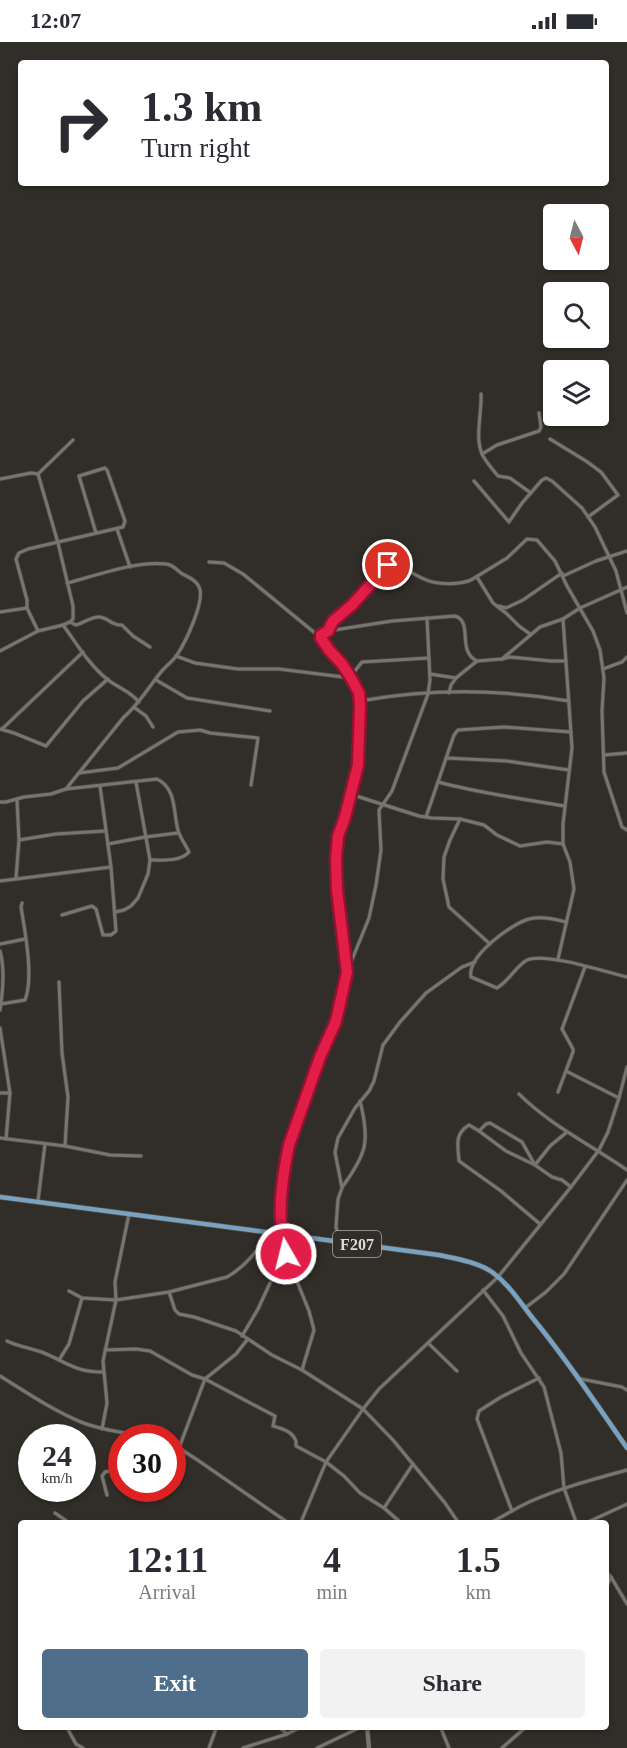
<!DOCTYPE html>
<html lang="en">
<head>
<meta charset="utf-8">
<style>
  body { margin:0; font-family:Georgia,serif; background:#f2f2f3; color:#2b2b33; height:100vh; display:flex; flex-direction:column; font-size:22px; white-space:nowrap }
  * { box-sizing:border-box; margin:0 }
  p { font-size:20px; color:#7c7c81 }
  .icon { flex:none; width:33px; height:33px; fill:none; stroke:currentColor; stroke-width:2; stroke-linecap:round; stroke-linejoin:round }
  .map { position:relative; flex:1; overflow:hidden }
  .details { position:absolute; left:18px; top:1478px; width:591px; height:210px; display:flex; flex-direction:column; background:#fff; border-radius:6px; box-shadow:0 2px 4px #0004 }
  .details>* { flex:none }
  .top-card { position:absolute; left:18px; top:18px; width:591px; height:126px; border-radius:6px; box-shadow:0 2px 4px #0004; background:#fff; color:#2b2b33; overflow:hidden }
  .needle { width:39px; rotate:173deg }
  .fabs { position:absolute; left:543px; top:162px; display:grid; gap:12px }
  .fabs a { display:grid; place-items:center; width:66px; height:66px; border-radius:6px; background:#fff; box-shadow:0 2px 4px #0004; font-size:30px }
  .speed { position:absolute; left:18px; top:1382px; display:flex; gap:12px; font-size:30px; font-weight:700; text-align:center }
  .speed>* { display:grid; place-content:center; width:78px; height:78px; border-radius:50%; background:#fff; box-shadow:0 2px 4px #0004; line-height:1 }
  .speed small { font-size:15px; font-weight:400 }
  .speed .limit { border:9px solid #d22; background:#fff; color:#111 }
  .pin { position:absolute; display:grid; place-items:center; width:51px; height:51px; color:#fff; margin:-26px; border:3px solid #fff; border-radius:50%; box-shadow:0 2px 6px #0007 }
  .me { position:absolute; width:66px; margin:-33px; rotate:352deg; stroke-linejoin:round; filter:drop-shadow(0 0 4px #0008) }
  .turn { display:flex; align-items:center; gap:21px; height:126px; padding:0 24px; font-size:27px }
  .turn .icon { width:78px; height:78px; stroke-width:2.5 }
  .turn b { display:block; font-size:42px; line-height:51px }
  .eta { display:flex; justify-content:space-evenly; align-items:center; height:102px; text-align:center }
  .eta b { font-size:36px; font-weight:600; line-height:42px }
  .primary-button { display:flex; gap:12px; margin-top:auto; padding:12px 24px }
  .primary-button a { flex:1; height:69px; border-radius:6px; background:#4e6e8c; color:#fff; font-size:24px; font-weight:600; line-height:69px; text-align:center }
  .primary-button a+a { background:#f2f2f3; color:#2b2b33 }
  .status { display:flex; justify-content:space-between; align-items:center; height:42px; padding:0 30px; background:#fff; direction:ltr }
  .status svg { height:16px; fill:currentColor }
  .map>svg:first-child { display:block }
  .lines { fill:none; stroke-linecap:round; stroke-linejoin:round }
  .street-casing { stroke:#4c4a45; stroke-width:4.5 }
  .secondary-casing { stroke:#4c4a45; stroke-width:5 }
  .primary-casing { stroke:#4c4a45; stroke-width:6 }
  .street { stroke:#78756e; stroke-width:3 }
  .secondary { stroke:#78756e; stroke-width:4 }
  .primary { stroke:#7aa1c0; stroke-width:4.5 }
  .route-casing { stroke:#92132f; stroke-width:15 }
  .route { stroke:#e11d48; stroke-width:10 }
  .labels { text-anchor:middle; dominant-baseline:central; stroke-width:4.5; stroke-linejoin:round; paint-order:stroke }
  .shield { fill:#312e29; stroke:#aba8a5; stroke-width:1.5 }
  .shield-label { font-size:16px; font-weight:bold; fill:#dfddda }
</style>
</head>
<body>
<div class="status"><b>12:07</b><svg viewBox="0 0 49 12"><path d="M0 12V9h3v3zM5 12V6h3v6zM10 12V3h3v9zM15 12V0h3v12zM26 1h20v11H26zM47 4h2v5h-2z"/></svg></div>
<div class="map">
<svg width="627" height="1706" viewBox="0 0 627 1706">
  <rect width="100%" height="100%" fill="#312e29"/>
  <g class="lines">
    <defs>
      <g id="street">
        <path d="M481,352C482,372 474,397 483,414C487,421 493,428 498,434L510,436L531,451"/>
        <path d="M550,397L586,419L601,430L618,453L588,475"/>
        <path d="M482,412L497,403L539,389L541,385L539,371"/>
        <path d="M38,432L73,398"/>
        <path d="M0,437L31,431L38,432"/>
        <path d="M474,439L509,480L522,461L542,438L546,436L552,439L582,466L595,485L616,529L627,571"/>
        <path d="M117,487L130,525"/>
        <path d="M209,520L224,521L243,532L321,596"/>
        <path d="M563,534L596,519L627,509"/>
        <path d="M477,535L493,561L507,572L519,584L530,592"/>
        <path d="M499,564L506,566L523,558L562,531"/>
        <path d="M0,570L27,566"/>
        <path d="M70,580L76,583C84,581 92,574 100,575C108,576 113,584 122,583L133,594L150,605"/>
        <path d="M63,583C77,602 89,623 108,638C119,646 130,649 139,660"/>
        <path d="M38,589L27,566V558L16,517L19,511L28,507L123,485L125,479L107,428L105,426L79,434L96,491"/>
        <path d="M328,589L333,579L352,563L388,523C402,522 412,532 424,537C436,543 459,543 471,538L507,516L527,497L537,498L555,519L567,544L593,589L600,608L604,636L602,669L604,730L622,785L627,788"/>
        <path d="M0,609L38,589L63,583L70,580L73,577V564L58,501L38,432"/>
        <path d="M176,614L195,621L238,627H279L351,636L354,630L362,620L429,616"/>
        <path d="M502,617L540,585L563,577L580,566L627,545"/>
        <path d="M603,627L622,620L627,615"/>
        <path d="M430,632L456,636"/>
        <path d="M156,638L187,656L270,669"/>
        <path d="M449,651L451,643L456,636L477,619L502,617L510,615L551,619H565"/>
        <path d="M360,659C428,647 500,647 569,659"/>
        <path d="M135,666L146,674L153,685"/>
        <path d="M0,687L14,691L46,704L83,659L108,637"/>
        <path d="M2,687L83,610"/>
        <path d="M604,713L627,711"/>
        <path d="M446,716L507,719L569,728"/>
        <path d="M79,731L118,726L178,690L200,688L210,691L258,696L251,743"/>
        <path d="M438,740C479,751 522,757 565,764"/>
        <path d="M66,747L123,676C139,662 148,646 161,630C166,624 173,619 177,613C185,601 206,558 199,545C196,537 187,535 181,531C175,527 174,523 166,522C138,518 95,534 67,541"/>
        <path d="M350,752L419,774L432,776L460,777L484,783L497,793L520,804L547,800L563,802"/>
        <path d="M0,760H6L24,755L51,752L66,747L157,737C177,747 173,770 178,788C180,796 186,803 189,810C180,820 162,818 150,818"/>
        <path d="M426,775L454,693L458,688L504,685L571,690"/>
        <path d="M460,777L450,798L444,815L443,837L449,865L490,902"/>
        <path d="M19,798L56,792L105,789"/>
        <path d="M108,802L145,795L178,791"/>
        <path d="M16,836L19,798L17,758"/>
        <path d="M0,839L111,825"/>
        <path d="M115,870L124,868L131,864L138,856L148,832L150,818L136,740"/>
        <path d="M62,873L92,864L96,867L103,893H111L116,889L111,825L100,744"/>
        <path d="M566,880C554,877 542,874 529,877C511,882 467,914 471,935L497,946C510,938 515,925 527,918C545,910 606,930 627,935"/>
        <path d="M0,902L25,897"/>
        <path d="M0,909C5,927 3,949 0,968"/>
        <path d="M558,917L574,847L570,820L563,802V782L572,706L563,577"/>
        <path d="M347,929C341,886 332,840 338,797C339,788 344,780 346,771C355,736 364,699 360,663C359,648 351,633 342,622C334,612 322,605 321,593L328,589L392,579L455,574C474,580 456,609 477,619"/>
        <path d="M59,940L62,1011L68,1055L65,1104"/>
        <path d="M1,962L25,958C34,936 25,889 21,865L22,861"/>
        <path d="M0,986L10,1051L6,1097"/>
        <path d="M566,1029L619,1056"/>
        <path d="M558,1050L573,1010V1007L562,987L585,925"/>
        <path d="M0,1051H10"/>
        <path d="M519,1052C550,1083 591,1103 627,1128"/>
        <path d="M479,1089L506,1109L535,1123L550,1104L567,1090"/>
        <path d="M0,1096L65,1104L110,1113L141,1114"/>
        <path d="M343,1144C367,1111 370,1099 360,1059"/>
        <path d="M38,1159L45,1102"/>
        <path d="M540,1182L501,1149L459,1119C458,1104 454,1092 469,1083L479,1089L486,1082L490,1081L522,1100L535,1123L552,1135L562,1138L571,1145"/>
        <path d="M340,1200L336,1185L338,1157L342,1146L335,1110L338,1096L355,1066L369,1049L374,1039L383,1003L400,980L426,951L462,925L475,920"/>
        <path d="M483,1248L503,1274L521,1311L544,1345L561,1411L564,1446L576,1480"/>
        <path d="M69,1249L82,1256L116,1258L169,1250L227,1235C243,1226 260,1208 266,1191"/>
        <path d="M169,1250L175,1268L179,1272L194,1275L236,1289L272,1313L302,1328L363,1367L393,1398L445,1461L458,1480"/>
        <path d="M525,1266L546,1250L564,1232L627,1138"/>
        <path d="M242,1294L258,1267L270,1241"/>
        <path d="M7,1299C19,1305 32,1306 44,1311C68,1321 75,1330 103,1330"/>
        <path d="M428,1301L457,1329"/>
        <path d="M105,1308L136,1307L150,1309L192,1333L205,1337L275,1374L273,1384C283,1387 292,1389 296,1399V1404L326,1420L344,1434L360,1451L384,1466L400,1480"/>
        <path d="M59,1318L69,1302L82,1256"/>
        <path d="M302,1328L314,1288L309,1269L286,1212L281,1179L283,1129L289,1103L320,1015L336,979L347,930L369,876L376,843L381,808L379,768L392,749L428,652L430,638L427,576"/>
        <path d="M0,1334C26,1350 52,1368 81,1380C100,1388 120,1389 140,1395"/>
        <path d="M581,1337L622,1345L627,1348"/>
        <path d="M102,1387L107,1361L103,1319L116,1258L115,1240L129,1172"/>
        <path d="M172,1405L179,1406L199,1419L287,1480"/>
        <path d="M179,1406L205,1337L236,1312L247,1298"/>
        <path d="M107,1453L102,1434L105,1430L118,1427L122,1414"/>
        <path d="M384,1466L413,1422"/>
        <path d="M512,1469L477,1377L479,1369L501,1355L539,1336"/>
        <path d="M55,1471L68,1480"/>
        <path d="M301,1480L326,1420L363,1367L379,1347L498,1235L571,1145L599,1108L608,1090L619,1056L627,1025"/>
        <path d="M492,1480C504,1474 516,1466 529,1460C560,1446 594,1437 627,1428"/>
        <path d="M588,1480L627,1462"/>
        <path d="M606,1530L611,1535L627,1562"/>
        <path d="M606,1546L611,1535"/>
        <path d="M66,1684L76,1702L83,1706"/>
        <path d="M278,1684L287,1692"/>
        <path d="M440,1684L449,1706"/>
        <path d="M209,1706L217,1684"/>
        <path d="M243,1706L287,1692L303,1684"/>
        <path d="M317,1706L363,1684"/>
        <path d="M502,1706L527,1684"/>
      </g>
      <path id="secondary" d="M367,1684L369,1706"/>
      <path id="primary" d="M0,1155L439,1213C457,1217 477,1220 492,1230C510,1243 521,1262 535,1279C568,1319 597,1363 627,1406"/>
    </defs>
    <!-- street casing -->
    <use href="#street" class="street-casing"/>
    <!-- secondary casing -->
    <use href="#secondary" class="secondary-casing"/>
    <!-- primary casing -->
    <use href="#primary" class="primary-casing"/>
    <!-- street -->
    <use href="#street" class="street"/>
    <!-- secondary -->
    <use href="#secondary" class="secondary"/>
    <!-- primary -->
    <use href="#primary" class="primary"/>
  </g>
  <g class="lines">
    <defs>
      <path id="route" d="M286,1212C285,1201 282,1190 281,1179C279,1154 284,1127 289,1103L320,1015L336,979L347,930L337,848L336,817L338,794L345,775L358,723L360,663L359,651L351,636L342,622L329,608L321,596V593L328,589L333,579L352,563L388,523"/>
    </defs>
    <!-- route casing -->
    <use href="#route" class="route-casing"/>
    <!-- route -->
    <use href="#route" class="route"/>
  </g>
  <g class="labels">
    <!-- shield labels -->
    <rect class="shield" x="333" y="1189" width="48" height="26" rx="4.5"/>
    <g class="shield-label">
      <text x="357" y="1202">F207</text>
    </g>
  </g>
</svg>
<div class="fabs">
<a><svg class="needle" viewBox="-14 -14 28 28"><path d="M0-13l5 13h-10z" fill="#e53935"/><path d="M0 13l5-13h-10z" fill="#7c7c81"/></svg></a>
<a><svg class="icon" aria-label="search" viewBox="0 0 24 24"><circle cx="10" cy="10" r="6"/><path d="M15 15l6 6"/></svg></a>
<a><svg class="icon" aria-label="layers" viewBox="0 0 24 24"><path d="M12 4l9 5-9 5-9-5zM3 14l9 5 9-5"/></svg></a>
</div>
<div class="speed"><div>24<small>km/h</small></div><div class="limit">30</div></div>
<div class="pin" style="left:388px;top:523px;background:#d93025"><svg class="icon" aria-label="arrive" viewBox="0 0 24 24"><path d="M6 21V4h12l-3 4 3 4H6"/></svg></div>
<svg class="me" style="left:286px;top:1212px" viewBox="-20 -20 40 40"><circle r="17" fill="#e11d48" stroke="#fff" stroke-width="3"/><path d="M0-11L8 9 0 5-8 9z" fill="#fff"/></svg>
<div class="top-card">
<div class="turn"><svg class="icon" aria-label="right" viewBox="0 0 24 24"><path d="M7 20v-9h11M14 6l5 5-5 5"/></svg><div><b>1.3 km</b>Turn right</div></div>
</div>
<section class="details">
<div class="eta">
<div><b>12:11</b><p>Arrival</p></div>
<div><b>4</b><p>min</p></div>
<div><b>1.5</b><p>km</p></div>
</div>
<div class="primary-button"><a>Exit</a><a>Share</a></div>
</section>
</div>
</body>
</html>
